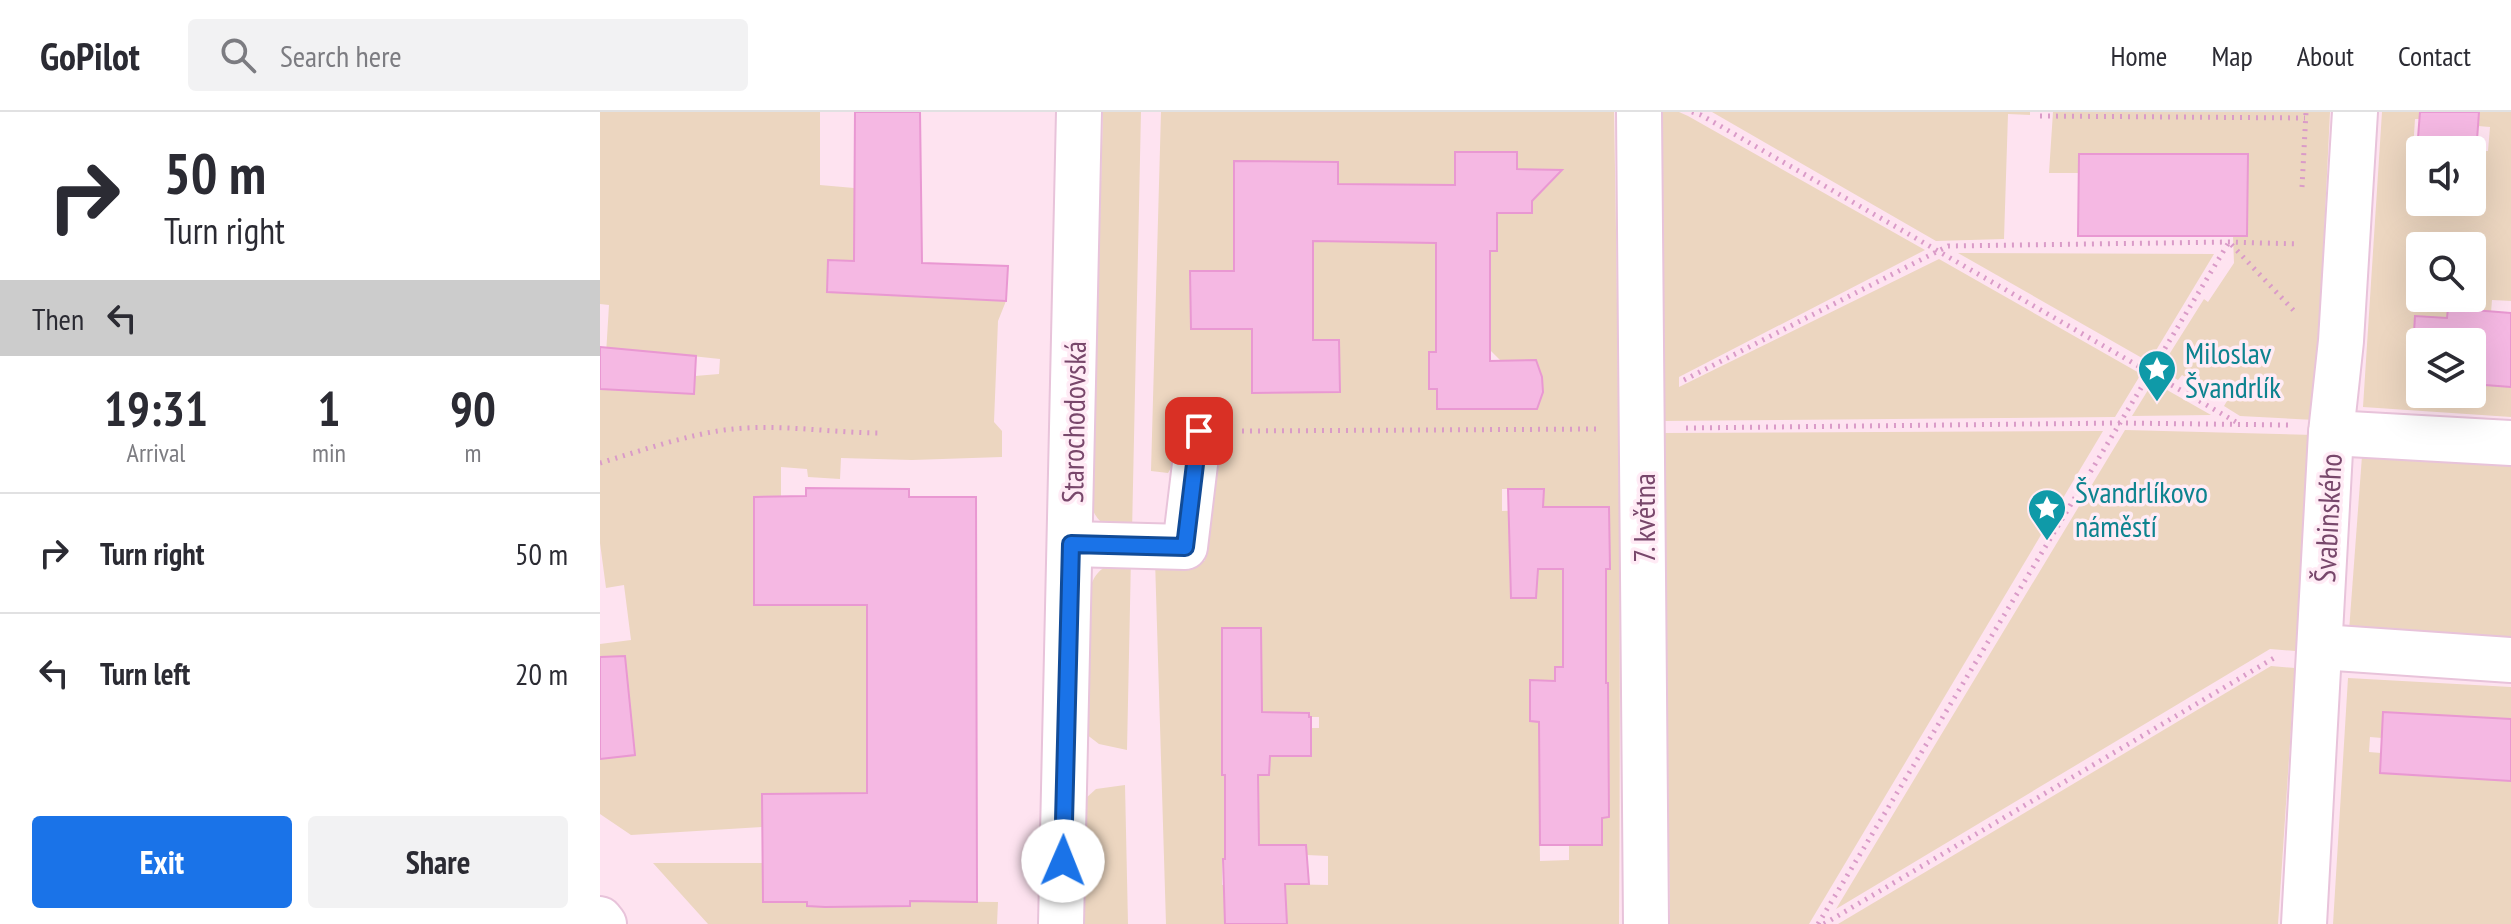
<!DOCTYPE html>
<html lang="en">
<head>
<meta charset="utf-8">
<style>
  body { margin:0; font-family:"PT Sans Narrow",sans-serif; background:#f2f2f3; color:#2b2b33; height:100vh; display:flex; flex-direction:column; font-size:30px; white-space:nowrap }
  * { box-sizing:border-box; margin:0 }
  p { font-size:26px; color:#7c7c81 }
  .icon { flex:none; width:44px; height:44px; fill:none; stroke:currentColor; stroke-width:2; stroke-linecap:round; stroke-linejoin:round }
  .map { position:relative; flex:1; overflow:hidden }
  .sheet { display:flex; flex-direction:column; background:#fff; width:600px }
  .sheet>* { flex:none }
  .hud { background:#fff; color:#2b2b33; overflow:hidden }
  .controls { position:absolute; left:1806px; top:24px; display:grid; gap:16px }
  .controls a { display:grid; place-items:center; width:80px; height:80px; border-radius:8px; background:#fff; box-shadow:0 8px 32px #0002; font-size:40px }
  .pin { position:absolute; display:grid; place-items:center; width:68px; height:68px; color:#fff; margin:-34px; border-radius:16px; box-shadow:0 4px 12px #0006 }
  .me { position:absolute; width:88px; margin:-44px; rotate:1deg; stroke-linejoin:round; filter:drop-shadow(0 0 6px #0008) }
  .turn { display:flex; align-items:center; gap:28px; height:168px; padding:0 32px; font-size:36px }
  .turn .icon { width:104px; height:104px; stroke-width:2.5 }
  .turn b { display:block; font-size:56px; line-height:68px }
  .then { display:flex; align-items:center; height:76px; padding:0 32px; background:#0003; gap:16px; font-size:30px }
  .eta { display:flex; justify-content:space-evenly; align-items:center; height:136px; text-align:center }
  .eta b { font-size:48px; font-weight:700; line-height:56px }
  .primary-button { display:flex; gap:16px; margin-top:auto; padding:16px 32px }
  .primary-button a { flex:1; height:92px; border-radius:8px; background:#1a73e8; color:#fff; font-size:32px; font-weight:700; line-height:92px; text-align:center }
  .primary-button a+a { background:#f2f2f3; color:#2b2b33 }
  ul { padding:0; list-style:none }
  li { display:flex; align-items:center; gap:24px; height:120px; padding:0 32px; border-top:2px solid #e1e1e2 }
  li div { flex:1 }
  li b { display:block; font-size:30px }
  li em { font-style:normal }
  header { display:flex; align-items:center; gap:48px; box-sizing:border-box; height:112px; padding:0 40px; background:#fff; border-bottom:2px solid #e1e1e2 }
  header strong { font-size:38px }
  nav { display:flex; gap:44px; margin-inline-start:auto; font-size:28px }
  .search { width:560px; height:72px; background:#f2f2f3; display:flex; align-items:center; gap:20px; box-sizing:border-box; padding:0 28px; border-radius:8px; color:#7c7c81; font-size:30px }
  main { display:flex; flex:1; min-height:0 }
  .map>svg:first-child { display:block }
  .green { fill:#ecd6c0; fill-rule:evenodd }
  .building { fill:#f5b8e3; stroke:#e998d2; stroke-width:2 }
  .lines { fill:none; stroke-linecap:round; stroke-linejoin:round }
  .minor-casing { stroke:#e8c3da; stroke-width:48 }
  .path { stroke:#da9bc8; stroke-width:5; stroke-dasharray:2 6; stroke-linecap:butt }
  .minor { stroke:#fff; stroke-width:44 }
  .route-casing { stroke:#114b97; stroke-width:20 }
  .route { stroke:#1a73e8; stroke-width:14 }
  .labels { text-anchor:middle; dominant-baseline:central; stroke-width:7; stroke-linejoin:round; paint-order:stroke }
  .culture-label { font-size:30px; fill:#0d838f; stroke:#ffebf5; text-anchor:start }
  .street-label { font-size:30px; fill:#78476b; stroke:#ffebf5 }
</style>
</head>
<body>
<header>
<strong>GoPilot</strong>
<div class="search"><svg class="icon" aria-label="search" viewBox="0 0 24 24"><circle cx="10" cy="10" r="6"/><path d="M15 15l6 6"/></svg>Search here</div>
<nav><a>Home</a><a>Map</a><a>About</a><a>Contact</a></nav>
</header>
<main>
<section class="sheet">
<div class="hud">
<div class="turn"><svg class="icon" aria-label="right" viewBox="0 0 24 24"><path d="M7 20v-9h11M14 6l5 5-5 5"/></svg><div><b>50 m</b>Turn right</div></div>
<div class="then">Then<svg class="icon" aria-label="left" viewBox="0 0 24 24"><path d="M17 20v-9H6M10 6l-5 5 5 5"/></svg></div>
</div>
<div class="eta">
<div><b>19:31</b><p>Arrival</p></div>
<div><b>1</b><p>min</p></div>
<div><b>90</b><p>m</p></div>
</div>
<ul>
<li><svg class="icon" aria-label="right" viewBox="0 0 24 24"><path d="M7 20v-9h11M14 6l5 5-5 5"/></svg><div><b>Turn right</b></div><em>50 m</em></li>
<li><svg class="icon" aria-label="left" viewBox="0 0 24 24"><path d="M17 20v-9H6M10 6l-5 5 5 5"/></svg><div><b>Turn left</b></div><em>20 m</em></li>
</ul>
<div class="primary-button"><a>Exit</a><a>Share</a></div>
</section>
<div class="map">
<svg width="1911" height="812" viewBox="0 0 1911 812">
  <rect width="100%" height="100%" fill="#fee3f0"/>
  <!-- green -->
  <g class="green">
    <path d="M0,0H220V73L254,76V181L406,189L398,209L394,310L402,319V345L312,348L241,346L240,367L208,365L207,357L181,355V385L154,386V493H267V681L163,682L162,715L31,723L0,702V647L35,642L28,576L0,579V532L31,528L24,473L6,476L0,431V259H5L9,193L0,192ZM35,238L120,247L119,262L95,264L94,277Z"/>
    <path d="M503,0H541L532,420C513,417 501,416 492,397Z"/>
    <path d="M561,0H1014C1019,271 1021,541 1019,812H687L677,772L728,773V744L707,743L706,733H659L658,699H630L625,705V747L622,748V773H624L625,812H566L555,448L605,449L603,352L627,315V305L589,304L583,336L568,361L551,359ZM856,40H916L917,57H937L944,64L932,84L897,101V139L842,138L855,109ZM634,49H738V89L767,72H796V130L708,129ZM591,159H632L631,217H591ZM890,165V238L901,249H933C945,263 947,283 933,297H837V277H829V240H836ZM713,228H739L740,280H652ZM902,377H944L943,395L1009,396L902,399ZM623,516L661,517L662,600L708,601L709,605H719V616H711V644H670L669,663H622ZM1004,554V571L1008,572L1007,611L930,609V569H955L956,555ZM1008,672L1009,705L1002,706V733H969V748L940,749L939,673Z"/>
    <path d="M1060,0H1079L1088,4L1325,138L1079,265V275L1339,147L1541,262L1515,305L1063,309Z"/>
    <path d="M1112,0H1430V3L1408,2L1404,127L1336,129Z"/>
    <path d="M1453,0H1730L1715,308L1640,304L1624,294L1627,289L1582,263L1578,268L1560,257L1604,187L1608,190L1634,151L1633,124H1647L1648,42H1479V61H1449Z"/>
    <path d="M1782,0H1820L1819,7H1815L1813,38L1820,39V90H1872V42H1876V39H1888L1890,15L1878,14L1879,0H1911V189L1892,188L1891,201L1848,196L1847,206L1815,204L1811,268L1820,269V282H1872V272L1911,275V305L1763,295ZM1820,134H1872V186H1820Z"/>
    <path d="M1358,141L1614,142L1549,250Z"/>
    <path d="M1553,270L1611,303L1532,304Z"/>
    <path d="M1525,318L1714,323L1696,539L1670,537L1236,797Z"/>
    <path d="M1503,319L1209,812H1070L1063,321Z"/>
    <path d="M1762,344L1911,354V529L1749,519Z"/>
    <path d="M531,446L527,638L499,632L486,622L490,477C496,454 511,451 531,446Z"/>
    <path d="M1671,554L1695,556L1678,812H1238Z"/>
    <path d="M1748,566L1911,575V607L1782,626L1770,625L1769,640L1781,641V661L1911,669V812H1733Z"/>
    <path d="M525,673L528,812H480L485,687L496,677Z"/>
    <path d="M53,751H163V790H207V794H309L310,789L398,790L397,812H108Z"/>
  </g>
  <!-- building -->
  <g class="building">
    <path d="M255,0H320L322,151L408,154L406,189L227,180L228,148L254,149Z"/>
    <path d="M1820,0H1879L1876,42H1872V38L1817,39Z"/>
    <path d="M855,40H917V57L962,58L932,89V101H897V139H890V249L936,248L942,265L943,280L937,297H837V277H829V240H836V131L713,129V228H739L740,280L652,281V217H591L590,159H634V49L738,50V72L855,73Z"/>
    <path d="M1479,42H1648L1647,124H1478Z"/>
    <path d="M1848,196L1911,201V275L1872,272V230H1820V269L1811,268L1815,204L1847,206Z"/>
    <path d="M0,235L96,244L94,282L0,277Z"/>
    <path d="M206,376L309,377V385H376L377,790L310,789V794L225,795L207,794V790H163L162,682L267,681V493H154V385L206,384Z"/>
    <path d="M908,377H944L943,395H1009L1010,457H1006V571H1008L1009,705L1002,706V733H940L939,610L930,609V568L955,569V555H963V457H938L936,486H911Z"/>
    <path d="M622,516H661L662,600L709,601V605H711V644H670L669,663H658L659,733H706L709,772H685L687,812H625L623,747H625V663H622Z"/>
    <path d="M25,544L35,643L0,647V545Z"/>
    <path d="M1783,600L1911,607V669L1780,661Z"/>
  </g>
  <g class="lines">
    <defs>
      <g id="minor">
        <path d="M1039,0L1046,812"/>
        <path d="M1731,321L1911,331"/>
        <path d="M471,432L585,435L599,319"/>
        <path d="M1721,535L1911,548"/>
        <path d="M0,807L4,812"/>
        <path d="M461,812L479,0"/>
        <path d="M1704,812L1731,321L1741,229L1755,0"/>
      </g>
    </defs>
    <!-- minor casing -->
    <use href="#minor" class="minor-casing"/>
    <!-- path -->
    <g class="path">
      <path d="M1092,0L1101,3L1636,310"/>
      <path d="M1440,4L1705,6"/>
      <path d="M1702,75L1706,0"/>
      <path d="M1084,268L1348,134L1629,130L1699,132"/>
      <path d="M1086,316L1519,311L1688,313"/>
      <path d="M642,319L1000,317"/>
      <path d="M0,351C40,339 92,321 133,317C183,312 232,321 282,321"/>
      <path d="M1218,812L1629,130L1697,202"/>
      <path d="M1224,812L1674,546"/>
    </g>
    <!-- minor -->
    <use href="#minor" class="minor"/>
  </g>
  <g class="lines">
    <defs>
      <path id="route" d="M463,749L471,432L585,435L599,319"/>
    </defs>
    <!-- route casing -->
    <use href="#route" class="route-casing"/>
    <!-- route -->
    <use href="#route" class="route"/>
  </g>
  <!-- icons -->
  <defs>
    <symbol id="sight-pin" viewBox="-11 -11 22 30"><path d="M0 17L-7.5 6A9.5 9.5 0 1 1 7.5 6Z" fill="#0f9aa8" stroke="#ffebf5"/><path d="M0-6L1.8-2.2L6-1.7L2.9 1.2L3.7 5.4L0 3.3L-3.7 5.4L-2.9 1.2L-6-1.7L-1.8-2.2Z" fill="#fff"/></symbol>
  </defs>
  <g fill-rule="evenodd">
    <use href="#sight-pin" x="1535" y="235" width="44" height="60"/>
    <use href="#sight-pin" x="1425" y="374" width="44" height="60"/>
  </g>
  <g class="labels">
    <!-- culture labels -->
    <g class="culture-label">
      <text x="1585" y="240">Miloslav<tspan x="1585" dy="34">Švandrlík</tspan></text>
      <text x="1475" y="379">Švandrlíkovo<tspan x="1475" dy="34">náměstí</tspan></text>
    </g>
    <!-- street labels -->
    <g class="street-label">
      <text transform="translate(473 310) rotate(-89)">Starochodovská</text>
      <text transform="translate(1043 406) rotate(-90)">7. května</text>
      <text transform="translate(1727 406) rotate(-87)">Švabinského</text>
    </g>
  </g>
</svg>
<div class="controls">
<a><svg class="icon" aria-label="sound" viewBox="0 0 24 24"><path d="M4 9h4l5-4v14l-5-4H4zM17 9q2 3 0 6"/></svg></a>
<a><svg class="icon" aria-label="search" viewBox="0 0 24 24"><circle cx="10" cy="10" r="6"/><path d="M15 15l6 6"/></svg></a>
<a><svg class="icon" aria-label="layers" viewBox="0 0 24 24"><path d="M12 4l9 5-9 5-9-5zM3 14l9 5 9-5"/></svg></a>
</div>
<div class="pin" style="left:599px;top:319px;background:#d93025"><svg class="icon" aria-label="arrive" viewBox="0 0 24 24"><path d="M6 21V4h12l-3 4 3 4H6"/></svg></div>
<svg class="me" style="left:463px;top:749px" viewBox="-20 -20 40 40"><circle r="19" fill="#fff"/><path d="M0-13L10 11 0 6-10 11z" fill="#1a73e8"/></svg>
</div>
</main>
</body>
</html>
